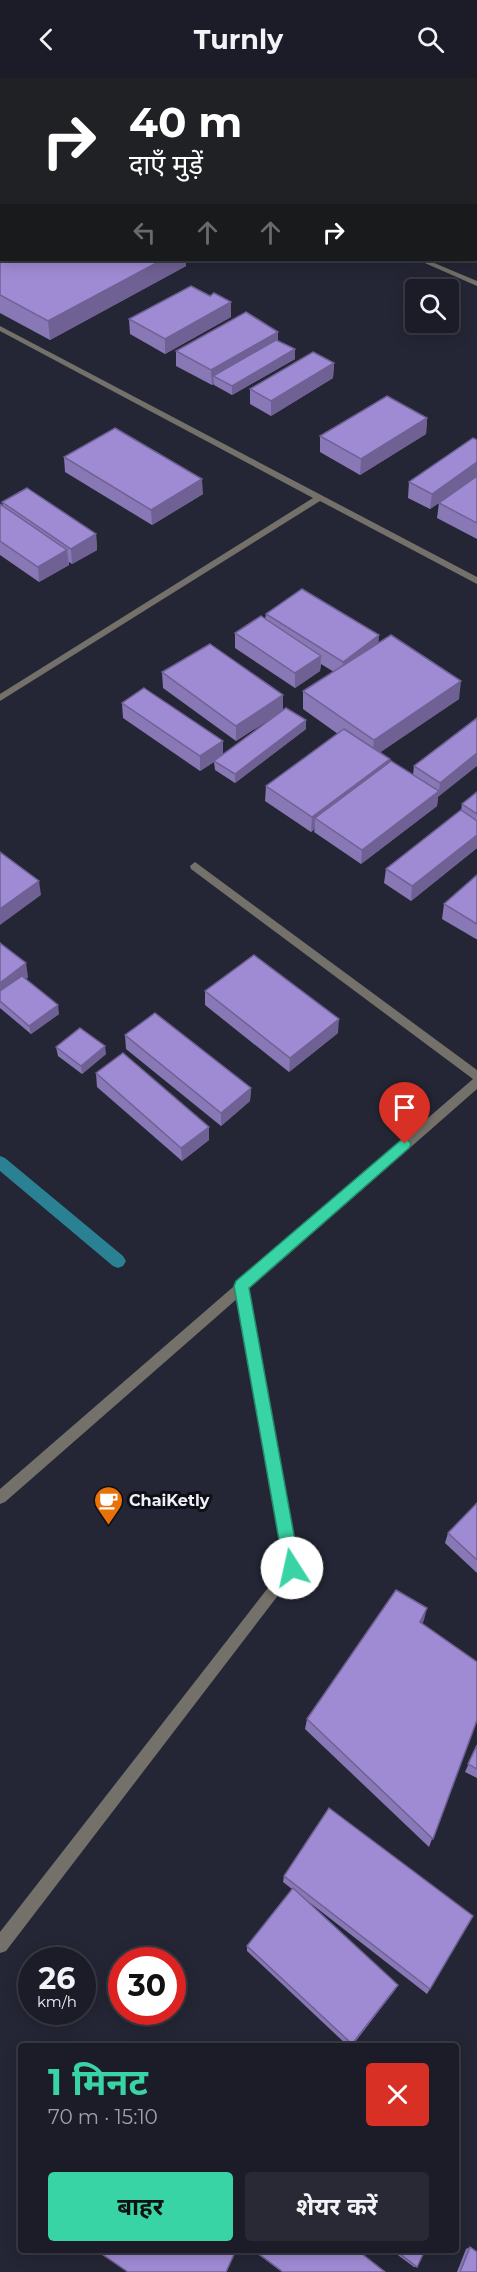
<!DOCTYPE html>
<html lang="hi">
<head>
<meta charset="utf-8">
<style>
  body { margin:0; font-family:Montserrat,"Noto Sans Devanagari",sans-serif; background:#282934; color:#f1f3f6; height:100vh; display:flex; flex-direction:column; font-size:22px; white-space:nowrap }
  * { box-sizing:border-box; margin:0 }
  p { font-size:20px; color:#a0a1a8 }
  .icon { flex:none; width:33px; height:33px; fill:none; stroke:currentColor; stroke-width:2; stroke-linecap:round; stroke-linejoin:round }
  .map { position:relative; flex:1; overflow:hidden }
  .panel { position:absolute; left:18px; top:1965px; width:441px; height:210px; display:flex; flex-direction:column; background:#1b1c28; border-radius:6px; box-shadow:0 3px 15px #0003,0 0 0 2px #393a45 }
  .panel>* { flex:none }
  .banner { position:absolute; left:0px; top:0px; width:477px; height:183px; box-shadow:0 3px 15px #0003,0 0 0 2px #393a45; background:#202124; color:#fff; overflow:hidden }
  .buttons { position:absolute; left:405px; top:201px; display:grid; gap:12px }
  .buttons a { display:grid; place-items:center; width:54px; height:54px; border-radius:6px; background:#1b1c28; box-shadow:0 3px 15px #0003,0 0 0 2px #393a45; font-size:30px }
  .speed { position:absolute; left:18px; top:1869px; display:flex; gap:12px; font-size:30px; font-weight:700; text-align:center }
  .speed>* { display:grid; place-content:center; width:78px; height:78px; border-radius:50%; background:#1b1c28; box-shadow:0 3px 15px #0003,0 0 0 2px #393a45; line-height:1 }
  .speed small { font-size:15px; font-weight:400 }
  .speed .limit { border:9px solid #d22; background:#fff; color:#111 }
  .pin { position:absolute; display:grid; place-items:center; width:51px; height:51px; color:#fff; margin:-62px -26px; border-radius:50% 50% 50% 0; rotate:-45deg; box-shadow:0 0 6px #0007 }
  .pin .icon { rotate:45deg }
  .me { position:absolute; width:66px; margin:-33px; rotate:350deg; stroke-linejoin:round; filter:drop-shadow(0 0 4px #0008) }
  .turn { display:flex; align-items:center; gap:21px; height:126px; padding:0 30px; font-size:27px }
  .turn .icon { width:78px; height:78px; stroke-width:2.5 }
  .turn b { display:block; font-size:42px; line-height:51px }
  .lanes { display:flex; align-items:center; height:57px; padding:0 30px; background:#0003; justify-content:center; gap:30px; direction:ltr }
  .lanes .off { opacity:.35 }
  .round { display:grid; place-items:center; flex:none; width:63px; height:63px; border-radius:6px; background:#282934 }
  .headline { display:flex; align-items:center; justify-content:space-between; height:102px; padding:0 30px }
  h1 { font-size:36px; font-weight:700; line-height:45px; color:#39d4a5 }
  .cta { display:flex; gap:12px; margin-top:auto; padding:12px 30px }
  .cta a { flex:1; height:69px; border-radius:6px; background:#39d4a5; color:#111; font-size:24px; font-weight:700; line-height:69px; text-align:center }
  .cta a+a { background:#282934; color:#f1f3f6 }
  header { display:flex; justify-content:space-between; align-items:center; height:78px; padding:0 30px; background:#1b1c28; font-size:27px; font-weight:700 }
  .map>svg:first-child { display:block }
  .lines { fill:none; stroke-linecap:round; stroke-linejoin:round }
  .stream { fill:#298193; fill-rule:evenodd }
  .minor { fill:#737169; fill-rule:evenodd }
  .tertiary { fill:#737169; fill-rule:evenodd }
  .secondary { fill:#9f9b8e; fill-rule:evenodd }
  .wall { fill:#8978b6 }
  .shaded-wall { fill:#6f6194 }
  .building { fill:#9f8bd4; stroke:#6f6194; stroke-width:1.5 }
  .route { fill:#39d4a5; stroke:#258a6b; stroke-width:1.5 }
  .labels { text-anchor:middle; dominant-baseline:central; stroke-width:6; stroke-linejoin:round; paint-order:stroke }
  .poi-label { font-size:16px; font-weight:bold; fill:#edeff9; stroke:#0f0f16; text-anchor:start }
</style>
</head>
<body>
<header><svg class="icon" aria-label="back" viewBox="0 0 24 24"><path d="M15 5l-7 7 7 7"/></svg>Turnly<svg class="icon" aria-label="search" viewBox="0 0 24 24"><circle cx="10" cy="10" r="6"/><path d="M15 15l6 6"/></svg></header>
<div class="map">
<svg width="477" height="2194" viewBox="0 0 477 2194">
  <rect width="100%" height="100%" fill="#242635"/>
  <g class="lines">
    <!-- stream -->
    <path class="stream" d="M0,1078L5,1080L123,1178L126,1183L123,1188L118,1190L113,1188L0,1093Z"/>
    <!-- minor -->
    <g class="minor">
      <path d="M0,248L477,499V506L320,423L0,623V616L313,420L0,253Z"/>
      <path d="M195,784L477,992V1011L249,1211L299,1490L6,1873L0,1875V1854L285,1488L238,1220L5,1424L0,1426V1411L473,1001L191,791L190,788Z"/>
    </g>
    <!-- tertiary -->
    <g class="tertiary">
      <path d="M8,0H16L17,2H9Z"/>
      <path d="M87,0H95L96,2H88Z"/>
      <path d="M155,0H163L154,2Z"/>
      <rect x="476" y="168" width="1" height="5"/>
      <path d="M418,182H427L477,203V208Z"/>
    </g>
    <!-- secondary -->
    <g class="secondary">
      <path d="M75,0L74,2H66L67,0Z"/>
      <path d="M0,31H2L0,36Z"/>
    </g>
  </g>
  <!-- wall -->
  <g class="wall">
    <path d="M254,0H477V110L476,109V2H254Z"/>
    <path d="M0,93L2,182H186V188L50,262L0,235Z"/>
    <path d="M231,239L165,276L130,256L129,241Z"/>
    <path d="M278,254V262L295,281L232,317L214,307V306L212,307L176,288V273Z"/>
    <path d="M334,285L333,300L271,338L250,326V311Z"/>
    <path d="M427,340L426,356L360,397L320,374V358Z"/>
    <path d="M477,362V461L437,440L439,425L442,423L430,431L408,420L409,404Z"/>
    <path d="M64,379L203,416L152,447L65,394Z"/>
    <path d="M2,424L96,456L97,472L72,486L69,484V487L39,504L0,477V426L3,428Z"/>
    <path d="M266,536L379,565L459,621L380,674L390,681L389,684L413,697L414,688L477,640L438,719L437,728L361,786L314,754L315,751L311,754L265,723L266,708L338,656L303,631V613L334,594L321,586L320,593L295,610L235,570V555L265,541Z"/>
    <path d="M162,594L283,632L306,642V651L235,705L215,692L214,684L200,693L123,640L122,625L223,677L281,634L236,663L163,610Z"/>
    <path d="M477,714V770L411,823L384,805L386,791L461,733L462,726Z"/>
    <path d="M477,797V861H476L442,841L444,826Z"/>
    <path d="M0,865L28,899L26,901L59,936L31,956L0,930Z"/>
    <path d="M205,913L338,955L289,994L205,927Z"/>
    <path d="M125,957L251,1010L250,1023L221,1048L126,971Z"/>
    <path d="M56,969L106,976L82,996L58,978Z"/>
    <path d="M96,995L209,1049V1062L182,1083L97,1009Z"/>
    <path d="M477,1425V1495L445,1465L448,1455Z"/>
    <path d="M424,1542L422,1546L477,1642L429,1769L305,1651L307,1641Z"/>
    <path d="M477,1667V1700L465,1694Z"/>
    <path d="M284,1798L473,1838L427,1916L309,1824L395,1912L352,1968H348L247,1873V1868L292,1811L283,1804Z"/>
    <path d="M470,2169L477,2194H457L466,2171Z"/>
    <path d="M261,2172L385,2194H282L259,2177Z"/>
    <path d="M391,2172H425L417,2189H414Z"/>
  </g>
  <!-- shaded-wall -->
  <g class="shaded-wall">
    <path d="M162,182H186V188L50,262L48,243Z"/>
    <path d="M231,224V239L165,276V261Z"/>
    <path d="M278,254V269L213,298L214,306L212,307L211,292Z"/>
    <path d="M295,271V281L232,317V308Z"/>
    <path d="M334,285L333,300L271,338V323Z"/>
    <path d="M427,340L426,356L360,397L361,381Z"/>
    <path d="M477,384V398L430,431L432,416Z"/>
    <path d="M202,401L203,416L152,447L151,432Z"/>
    <path d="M96,456L97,472L72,486L71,471Z"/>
    <path d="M67,472L69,487L39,504L38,489Z"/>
    <path d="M379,557L378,573L342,599L343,584Z"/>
    <path d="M321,578L320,593L295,610V595Z"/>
    <path d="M461,603L459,621L372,680L374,662Z"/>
    <path d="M283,617V632L236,663V648Z"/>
    <path d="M306,642V651L235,705V696Z"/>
    <path d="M223,663V678L200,693V678Z"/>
    <path d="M477,675V688L438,719L437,728L361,786L362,772L439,713L440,705Z"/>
    <path d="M390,681L388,695L315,740V751L311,754L312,739Z"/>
    <path d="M477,757V770L411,823L412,808Z"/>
    <path d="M39,803L41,817L0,847V831Z"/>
    <path d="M26,885L28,899L0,921V905Z"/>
    <path d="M58,927L59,936L31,956L29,948Z"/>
    <path d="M339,941L338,955L289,994L290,980Z"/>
    <path d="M105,968L106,976L82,996L81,988Z"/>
    <path d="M251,1010L250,1023L221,1048V1035Z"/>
    <path d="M209,1049V1062L182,1083L181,1070Z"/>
    <path d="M427,1530L424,1542L417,1555L420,1544Z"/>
    <path d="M398,1907L395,1912L351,1968L352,1966Z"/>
  </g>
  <!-- building -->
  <g class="building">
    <path d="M268,0H477V35H476V2H272Z"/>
    <path d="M477,40V92L476,91V41Z"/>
    <path d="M0,93H2V182H162L48,243L0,217Z"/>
    <path d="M191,208L210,218L214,215L231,224L165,261L129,241Z"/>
    <path d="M246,234L278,254L211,292L176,273Z"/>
    <path d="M276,262L295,271L232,308L213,298Z"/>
    <path d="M313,274L334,285L271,323L250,311Z"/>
    <path d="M387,318L427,340L361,381L320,358Z"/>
    <path d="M115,350L202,401L151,432L64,379Z"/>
    <path d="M473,360L477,362V384L432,416L409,404Z"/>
    <path d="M477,398V445L439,425Z"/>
    <path d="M27,410L96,456L71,471L2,424Z"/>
    <path d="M0,426L67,472L38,489L0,463Z"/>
    <path d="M302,511L379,557L343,584L266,536Z"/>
    <path d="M261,538L321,578L295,595L235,555Z"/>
    <path d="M391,557L461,603L374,662L303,613Z"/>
    <path d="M210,566L283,617L236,648L162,594Z"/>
    <path d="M144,610L223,663L200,678L122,625Z"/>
    <path d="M286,630L306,642L235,696L214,683Z"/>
    <path d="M477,640V675L440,705L414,688Z"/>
    <path d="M344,651L390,681L312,739L266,708Z"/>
    <path d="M391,683L439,713L362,772L315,740Z"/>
    <path d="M477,714V736L462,726Z"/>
    <path d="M461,732L477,743V757L412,808L386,791Z"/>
    <path d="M0,774L39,803L0,831Z"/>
    <path d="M477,797V846L444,826Z"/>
    <path d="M0,865L26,885L0,905Z"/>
    <path d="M254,877L339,941L290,980L205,913Z"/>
    <path d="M22,898L58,927L29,948L0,923V913Z"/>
    <path d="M155,935L251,1010L221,1035L125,957Z"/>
    <path d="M80,950L105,968L81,988L56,969Z"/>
    <path d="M123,975L209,1049L181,1070L96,995Z"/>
    <path d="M477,1425V1482L448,1455Z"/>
    <path d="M396,1512L427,1530L420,1544L477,1584V1642L433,1761L307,1641Z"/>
    <path d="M477,1667V1691L468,1686Z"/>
    <path d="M329,1730L473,1838L430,1911L284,1798Z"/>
    <path d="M293,1810L398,1907L352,1966L247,1868Z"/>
    <path d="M470,2169L477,2174V2194H460Z"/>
    <path d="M96,2172H236L226,2194H128Z"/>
    <path d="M261,2172H357L385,2194H283L259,2176Z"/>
    <path d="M395,2172H425L417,2189Z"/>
  </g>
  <!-- route -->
  <path class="route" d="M405,1061L409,1063L411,1066L409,1070L249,1210L300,1490L298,1495L292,1498L287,1495L284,1490L234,1208L236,1203L400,1063Z"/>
  <!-- icons -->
  <defs>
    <symbol id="cafe-pin" viewBox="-11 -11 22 30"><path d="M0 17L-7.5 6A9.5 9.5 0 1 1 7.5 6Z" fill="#e8710a" stroke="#0f0f16"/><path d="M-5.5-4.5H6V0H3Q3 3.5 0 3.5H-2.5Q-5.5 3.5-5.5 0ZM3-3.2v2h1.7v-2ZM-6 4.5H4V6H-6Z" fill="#fff"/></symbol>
  </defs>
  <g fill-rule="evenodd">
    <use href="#cafe-pin" x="92" y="1406" width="33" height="45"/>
  </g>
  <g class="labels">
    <!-- poi labels -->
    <g class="poi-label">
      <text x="129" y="1422">ChaiKetly</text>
    </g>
  </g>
</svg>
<div class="buttons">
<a><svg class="icon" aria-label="search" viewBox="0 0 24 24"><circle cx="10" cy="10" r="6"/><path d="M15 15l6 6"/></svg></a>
</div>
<div class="speed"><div>26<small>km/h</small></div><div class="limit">30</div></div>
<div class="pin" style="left:405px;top:1066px;background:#d93025"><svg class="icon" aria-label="arrive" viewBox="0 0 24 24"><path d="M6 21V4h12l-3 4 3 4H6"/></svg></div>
<svg class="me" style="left:292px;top:1490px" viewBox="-20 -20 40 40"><circle r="19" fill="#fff"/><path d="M0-13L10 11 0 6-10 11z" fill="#39d4a5"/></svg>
<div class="banner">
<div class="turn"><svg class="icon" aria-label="right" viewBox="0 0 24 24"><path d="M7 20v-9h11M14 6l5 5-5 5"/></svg><div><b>40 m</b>दाएँ मुड़ें</div></div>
<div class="lanes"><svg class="icon off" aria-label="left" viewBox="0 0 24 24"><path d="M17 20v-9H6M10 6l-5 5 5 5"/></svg><svg class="icon off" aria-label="ahead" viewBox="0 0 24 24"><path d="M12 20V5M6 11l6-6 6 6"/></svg><svg class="icon off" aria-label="ahead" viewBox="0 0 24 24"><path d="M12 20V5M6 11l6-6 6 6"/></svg><svg class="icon" aria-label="right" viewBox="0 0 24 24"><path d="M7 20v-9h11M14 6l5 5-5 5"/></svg></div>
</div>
<section class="panel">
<div class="headline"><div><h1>1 मिनट</h1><p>70 m · 15:10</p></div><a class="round" style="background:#d93025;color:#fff"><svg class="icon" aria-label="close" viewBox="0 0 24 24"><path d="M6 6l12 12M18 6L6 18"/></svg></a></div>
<div class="cta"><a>बाहर</a><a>शेयर करें</a></div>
</section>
</div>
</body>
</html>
